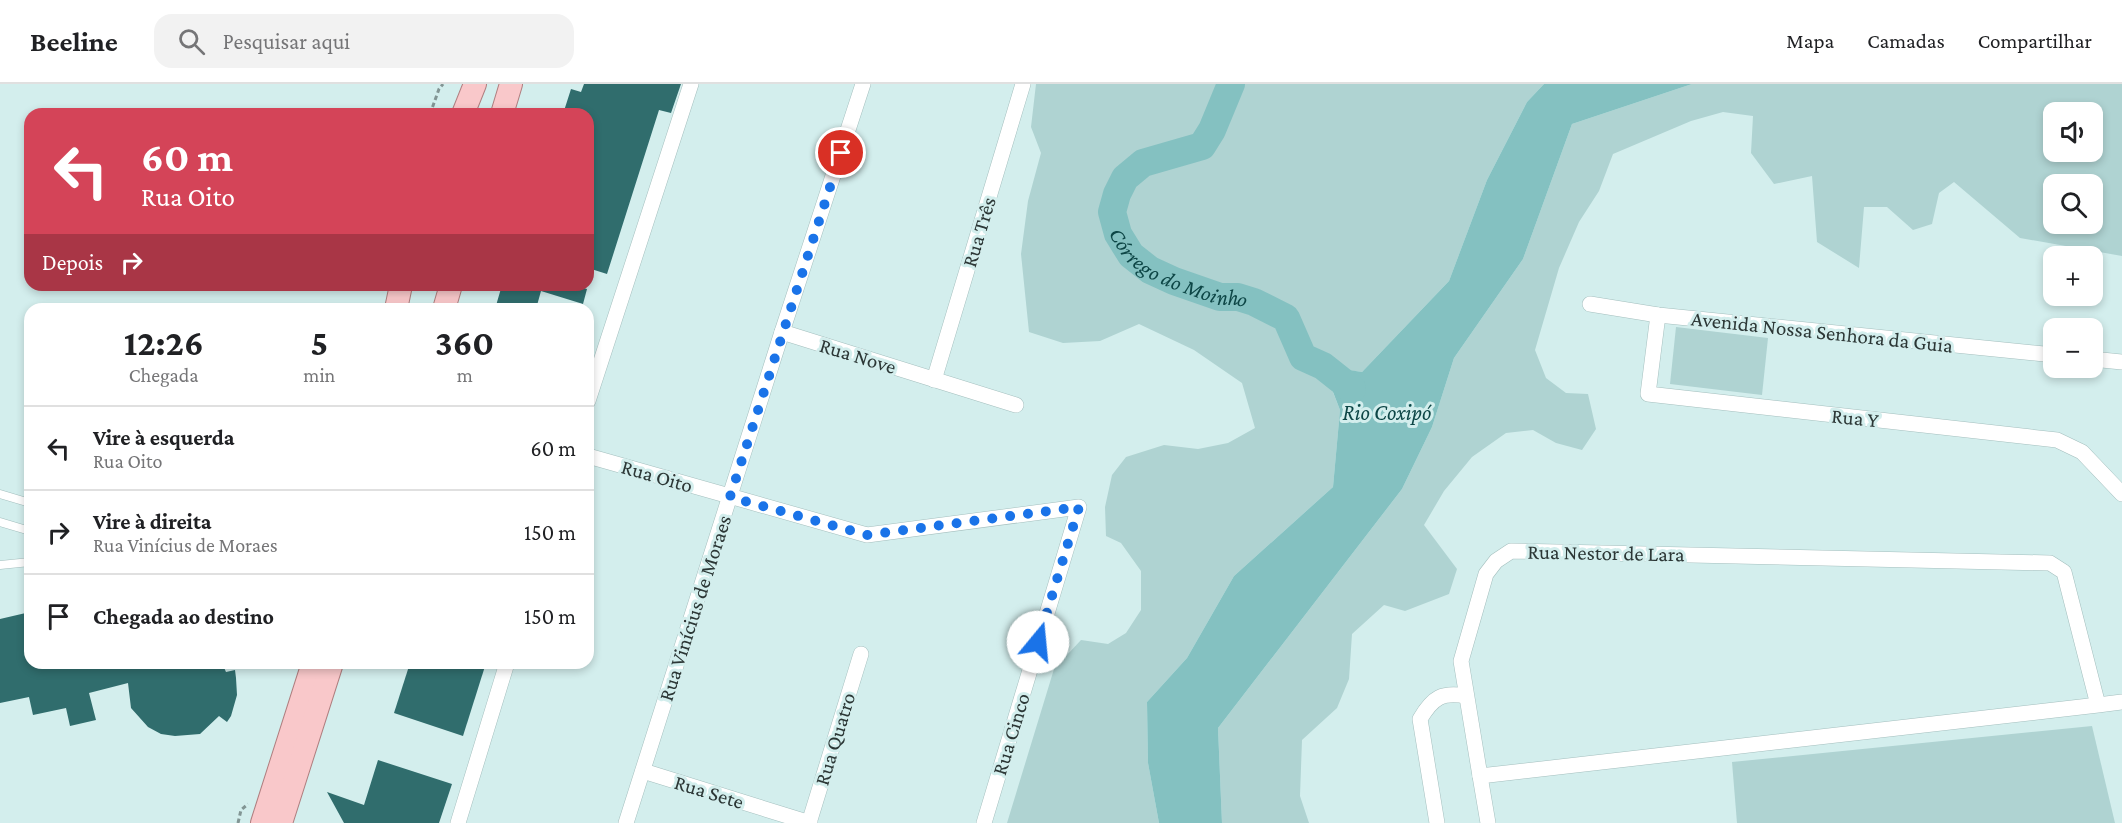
<!DOCTYPE html>
<html lang="pt">
<head>
<meta charset="utf-8">
<style>
  body { margin:0; font-family:"Crimson Pro",serif; background:#f2f2f2; color:#202124; height:100vh; display:flex; flex-direction:column; font-size:22px; white-space:nowrap }
  * { box-sizing:border-box; margin:0 }
  p { font-size:20px; color:#757577 }
  .icon { flex:none; width:33px; height:33px; fill:none; stroke:currentColor; stroke-width:2; stroke-linecap:round; stroke-linejoin:round }
  .map { position:relative; flex:1; overflow:hidden }
  .details { position:absolute; left:24px; top:219px; width:570px; height:366px; display:flex; flex-direction:column; background:#fff; border-radius:18px; box-shadow:0 3px 9px #0003 }
  .details>* { flex:none }
  .top-card { position:absolute; left:24px; top:24px; width:570px; height:183px; border-radius:18px; box-shadow:0 3px 9px #0003; background:#d44458; color:#fff; overflow:hidden }
  .controls { position:absolute; left:2043px; top:18px; display:grid; gap:12px }
  .controls a { display:grid; place-items:center; width:60px; height:60px; border-radius:12px; background:#fff; box-shadow:0 3px 9px #0003; font-size:30px }
  .pin { position:absolute; display:grid; place-items:center; width:51px; height:51px; color:#fff; margin:-26px; border:3px solid #fff; border-radius:50%; box-shadow:0 2px 6px #0007 }
  .me { position:absolute; width:66px; margin:-33px; rotate:17deg; stroke-linejoin:round; filter:drop-shadow(0 0 4px #0008) }
  .turn { display:flex; align-items:center; gap:21px; height:126px; padding:0 18px; font-size:27px }
  .turn .icon { width:78px; height:78px; stroke-width:2.5 }
  .turn b { display:block; font-size:42px; line-height:51px }
  .then { display:flex; align-items:center; height:57px; padding:0 18px; background:#0003; gap:12px; font-size:22px }
  .eta { display:flex; justify-content:space-evenly; align-items:center; height:102px; text-align:center }
  .eta b { font-size:36px; font-weight:700; line-height:42px }
  ul { padding:0; list-style:none }
  li { display:flex; align-items:center; gap:18px; height:84px; padding:0 18px; border-top:2px solid #e0e0e0 }
  li div { flex:1 }
  li b { display:block; font-size:22px }
  li em { font-style:normal }
  header { display:flex; align-items:center; gap:36px; box-sizing:border-box; height:84px; padding:0 30px; background:#fff; border-bottom:2px solid #e0e0e0 }
  header strong { font-size:28px }
  nav { display:flex; gap:33px; margin-inline-start:auto; font-size:21px }
  .search { width:420px; height:54px; background:#f2f2f2; display:flex; align-items:center; gap:15px; box-sizing:border-box; padding:0 21px; border-radius:18px; color:#757577; font-size:22px }
  .map>svg:first-child { display:block }
  .green { fill:#afd3d2; fill-rule:evenodd }
  .water { fill:#84c1c1 }
  .lines { fill:none; stroke-linecap:round; stroke-linejoin:round }
  .river { stroke:#84c1c1; stroke-width:28 }
  .building { fill:#306d6d }
  .service-casing { stroke:#a4bfbe; stroke-width:9 }
  .minor-casing { stroke:#a4bfbe; stroke-width:16 }
  .primary-casing { stroke:#af7e7f; stroke-width:24 }
  .path { stroke:#829594; stroke-width:3; stroke-dasharray:4.5 3; stroke-linecap:butt }
  .service { stroke:#fff; stroke-width:8 }
  .minor { stroke:#fff; stroke-width:15 }
  .primary { stroke:#f9c8ca; stroke-width:22 }
  .route { stroke:#1a73e8; stroke-width:10; stroke-dasharray:0 18 }
  .labels { text-anchor:middle; dominant-baseline:central; stroke-width:6; stroke-linejoin:round; paint-order:stroke }
  .street-label { font-size:21px; fill:#2c3736; stroke:#d3eeed }
  .water-label { font-size:22px; font-style:italic; fill:#0d4646; stroke:#d3eeed }
</style>
</head>
<body>
<header>
<strong>Beeline</strong>
<div class="search"><svg class="icon" aria-label="search" viewBox="0 0 24 24"><circle cx="10" cy="10" r="6"/><path d="M15 15l6 6"/></svg>Pesquisar aqui</div>
<nav><a>Mapa</a><a>Camadas</a><a>Compartilhar</a></nav>
</header>
<div class="map">
<svg width="2122" height="739" viewBox="0 0 2122 739">
  <rect width="100%" height="100%" fill="#d3eeed"/>
  <!-- green -->
  <g class="green">
    <path d="M1036,0H1544L1527,18L1487,96L1449,197L1362,288L1323,283L1340,326L1333,403L1234,492L1187,574L1147,618L1148,679L1159,739H1007L1054,585L1081,556L1108,560L1126,549L1141,526V487L1121,459L1106,452L1105,423L1112,391L1126,373L1164,361L1198,365L1228,359L1255,344L1242,299L1194,266L1139,240L1100,257L1063,259L1029,248L1021,170L1028,117L1041,69L1031,43Z"/>
    <path d="M1692,0H2122V172L2020,154L1954,98L1939,109L1932,140L1913,146L1887,123H1864L1859,184L1817,158L1812,92L1774,100L1751,69L1753,32L1723,28L1691,37L1613,70L1599,107L1579,138L1559,184L1535,266L1546,294L1566,309L1588,310L1596,345L1582,366L1556,359L1533,346L1506,349L1472,373L1444,407L1424,441L1457,485L1449,510L1405,527L1384,521L1352,550L1349,595L1337,624L1302,656L1300,712L1309,739H1222L1218,644L1402,405L1432,343L1454,274L1523,175L1572,40ZM2054,28H2092V68H2054ZM2054,100H2092V140H2054Z"/>
    <path d="M1676,243L1768,254L1762,311L1670,300Z"/>
    <path d="M2092,642L2115,739H1737L1732,678Z"/>
  </g>
  <!-- water -->
  <path class="water" d="M1544,0H1692L1572,40L1523,175L1454,274L1432,343L1402,405L1218,644L1222,739H1159L1148,679L1147,618L1187,574L1234,492L1333,403L1340,326L1323,282L1362,288L1449,197L1487,96L1527,18Z"/>
  <g class="lines">
    <!-- river -->
    <path class="river" id="s1" d="M1231,0L1212,46L1202,62L1143,79L1125,94L1117,110L1112,128L1118,150L1131,171L1150,186L1174,197L1220,213H1238L1254,218L1286,234L1303,273L1323,282L1352,305"/>
  </g>
  <!-- building -->
  <g class="building">
    <path d="M584,0H681L671,29L659,26L607,190L588,184V30H563L571,5L581,8Z"/>
    <path d="M502,201H574L587,205L583,220L541,207L536,225H495Z"/>
    <path d="M30,528V579H222L226,588L235,586L236,594L237,611L231,632L227,638L219,632L200,650L175,652L161,650L148,643L131,624L128,599L89,609L96,636L70,642L66,624L33,631L29,613L0,619V535Z"/>
    <path d="M410,579H486L463,652L394,629Z"/>
    <path d="M378,676L452,700L439,739H344L327,708L364,721Z"/>
  </g>
  <g class="lines">
    <defs>
      <g id="service">
        <path d="M0,410L30,419"/>
        <path d="M0,438L30,447"/>
        <path d="M0,481L30,478"/>
      </g>
      <g id="minor">
        <path d="M1590,220L1658,231L2054,271"/>
        <path d="M1658,231L1648,310L2057,356L2082,368L2122,410"/>
        <path d="M782,248L1016,321"/>
        <path d="M2092,275L2122,278"/>
        <path d="M934,296L1023,0"/>
        <path d="M588,317L691,0"/>
        <path d="M588,372L867,451L1079,423L984,739"/>
        <path d="M2098,621L2064,488L2050,479L1511,467L1496,477L1486,490L1461,577L1480,692L2098,621L2122,618"/>
        <path d="M643,687L810,739"/>
        <path d="M1480,692L1488,739"/>
        <path d="M458,739L507,579"/>
        <path d="M626,739L782,248L863,0"/>
        <path d="M809,739L861,570"/>
        <path d="M1437,739L1420,635C1433,613 1442,608 1466,612"/>
      </g>
      <g id="primary">
        <path d="M463,30L475,0"/>
        <path d="M502,30L511,0"/>
        <path d="M396,225L401,201"/>
        <path d="M444,225L451,201"/>
        <path d="M262,739L313,579"/>
        <path d="M281,739L332,579"/>
      </g>
    </defs>
    <!-- service casing -->
    <use href="#service" class="service-casing"/>
    <!-- minor casing -->
    <use href="#minor" class="minor-casing"/>
    <!-- primary casing -->
    <use href="#primary" class="primary-casing"/>
    <!-- path -->
    <g class="path">
      <path d="M430,30L439,5L443,0"/>
      <path d="M238,739L241,726L248,720"/>
    </g>
    <!-- service -->
    <use href="#service" class="service"/>
    <!-- minor -->
    <use href="#minor" class="minor"/>
    <!-- primary -->
    <use href="#primary" class="primary"/>
  </g>
  <g class="lines">
    <!-- route -->
    <path class="route" d="M841,69L730,413L867,451L1079,423L1038,558"/>
  </g>
  <g class="labels">
    <!-- street labels -->
    <g class="street-label">
      <text transform="translate(979 148) rotate(-73)">Rua Três</text>
      <text transform="translate(1822 248) rotate(6)">Avenida Nossa Senhora da Guia</text>
      <text transform="translate(858 272) rotate(17)">Rua Nove</text>
      <text transform="translate(1855 334) rotate(6)">Rua Y</text>
      <text transform="translate(657 392) rotate(16)">Rua Oito</text>
      <text transform="translate(1606 469) rotate(1)">Rua Nestor de Lara</text>
      <text transform="translate(695 524) rotate(-72)">Rua Vinícius de Moraes</text>
      <text transform="translate(1011 650) rotate(-73)">Rua Cinco</text>
      <text transform="translate(835 655) rotate(-73)">Rua Quatro</text>
      <text transform="translate(709 708) rotate(17)">Rua Sete</text>
    </g>
    <!-- water labels -->
    <g class="water-label">
      <text stroke="none"><textPath href="#s1" startOffset="286">Córrego do Moinho</textPath></text>
      <text x="1387" y="328">Rio Coxipó</text>
    </g>
  </g>
</svg>
<div class="controls">
<a><svg class="icon" aria-label="sound" viewBox="0 0 24 24"><path d="M4 9h4l5-4v14l-5-4H4zM17 9q2 3 0 6"/></svg></a>
<a><svg class="icon" aria-label="search" viewBox="0 0 24 24"><circle cx="10" cy="10" r="6"/><path d="M15 15l6 6"/></svg></a>
<a>+</a>
<a>−</a>
</div>
<div class="pin" style="left:841px;top:69px;background:#d93025"><svg class="icon" aria-label="arrive" viewBox="0 0 24 24"><path d="M6 21V4h12l-3 4 3 4H6"/></svg></div>
<svg class="me" style="left:1038px;top:558px" viewBox="-20 -20 40 40"><circle r="19" fill="#fff"/><path d="M0-13L10 11 0 6-10 11z" fill="#1a73e8"/></svg>
<div class="top-card">
<div class="turn"><svg class="icon" aria-label="left" viewBox="0 0 24 24"><path d="M17 20v-9H6M10 6l-5 5 5 5"/></svg><div><b>60 m</b>Rua Oito</div></div>
<div class="then">Depois<svg class="icon" aria-label="right" viewBox="0 0 24 24"><path d="M7 20v-9h11M14 6l5 5-5 5"/></svg></div>
</div>
<section class="details">
<div class="eta">
<div><b>12:26</b><p>Chegada</p></div>
<div><b>5</b><p>min</p></div>
<div><b>360</b><p>m</p></div>
</div>
<ul>
<li><svg class="icon" aria-label="left" viewBox="0 0 24 24"><path d="M17 20v-9H6M10 6l-5 5 5 5"/></svg><div><b>Vire à esquerda</b><p>Rua Oito</p></div><em>60 m</em></li>
<li><svg class="icon" aria-label="right" viewBox="0 0 24 24"><path d="M7 20v-9h11M14 6l5 5-5 5"/></svg><div><b>Vire à direita</b><p>Rua Vinícius de Moraes</p></div><em>150 m</em></li>
<li><svg class="icon" aria-label="arrive" viewBox="0 0 24 24"><path d="M6 21V4h12l-3 4 3 4H6"/></svg><div><b>Chegada ao destino</b></div><em>150 m</em></li>
</ul>
</section>
</div>
</body>
</html>
